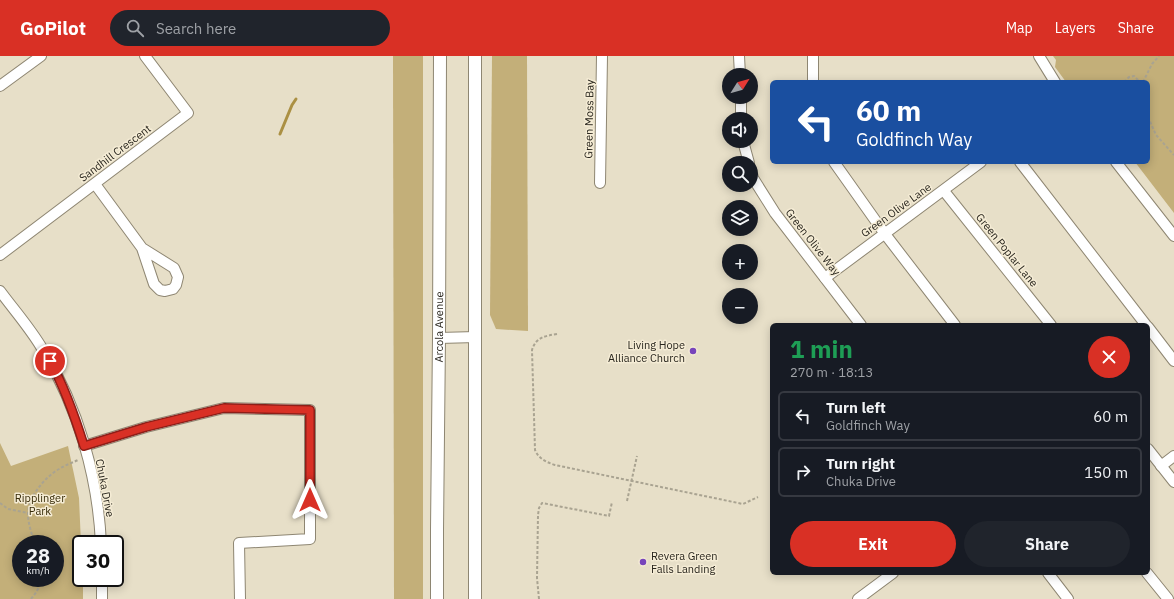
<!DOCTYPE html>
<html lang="en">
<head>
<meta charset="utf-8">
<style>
  body { margin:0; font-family:"IBM Plex Sans",sans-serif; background:#20242c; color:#f1f3f6; height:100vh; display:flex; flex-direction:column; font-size:15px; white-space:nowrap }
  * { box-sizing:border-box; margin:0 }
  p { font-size:13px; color:#9ea1a6 }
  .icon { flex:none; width:22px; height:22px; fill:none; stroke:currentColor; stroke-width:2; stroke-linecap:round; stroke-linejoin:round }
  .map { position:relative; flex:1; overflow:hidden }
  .panel { position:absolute; left:770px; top:267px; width:380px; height:252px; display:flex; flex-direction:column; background:#171b24; border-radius:6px; box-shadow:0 2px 10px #0003 }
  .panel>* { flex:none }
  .hud { position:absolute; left:770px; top:24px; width:380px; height:84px; border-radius:6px; box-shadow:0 2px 10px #0003; background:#1a4fa0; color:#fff; overflow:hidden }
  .needle { width:26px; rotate:53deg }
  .fabs { position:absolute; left:722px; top:12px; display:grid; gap:8px }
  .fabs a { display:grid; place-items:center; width:36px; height:36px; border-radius:50%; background:#171b24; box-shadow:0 2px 10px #0003; font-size:20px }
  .speed { position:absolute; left:12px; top:479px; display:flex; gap:8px; font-size:20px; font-weight:700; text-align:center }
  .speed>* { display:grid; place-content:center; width:52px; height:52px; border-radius:50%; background:#171b24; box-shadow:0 2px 10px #0003; line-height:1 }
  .speed small { font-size:10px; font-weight:400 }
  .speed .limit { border:2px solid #111; border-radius:6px; background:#fff; color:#111 }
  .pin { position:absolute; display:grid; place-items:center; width:34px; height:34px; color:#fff; margin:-17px; border:2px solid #fff; border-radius:50%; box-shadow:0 1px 4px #0007 }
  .me { position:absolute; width:44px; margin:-22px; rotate:0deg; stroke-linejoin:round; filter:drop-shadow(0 0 3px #0008) }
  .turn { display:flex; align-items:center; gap:14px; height:84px; padding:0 20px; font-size:18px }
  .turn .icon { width:52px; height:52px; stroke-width:2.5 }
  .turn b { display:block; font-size:28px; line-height:34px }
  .round { display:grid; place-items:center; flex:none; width:42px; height:42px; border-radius:21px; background:#20242c }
  .summary { display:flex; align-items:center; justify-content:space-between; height:68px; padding:0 20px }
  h1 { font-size:24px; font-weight:800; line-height:30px; color:#1e9e55 }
  .button { display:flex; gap:8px; margin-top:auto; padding:8px 20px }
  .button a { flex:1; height:46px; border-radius:24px; background:#d93025; color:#fff; font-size:16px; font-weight:800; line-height:46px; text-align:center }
  .button a+a { background:#20242c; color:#f1f3f6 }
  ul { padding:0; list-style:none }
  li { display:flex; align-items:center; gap:12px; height:50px; margin:0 8px 6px; padding:0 12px; border:2px solid #363941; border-radius:6px }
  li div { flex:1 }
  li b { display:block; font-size:15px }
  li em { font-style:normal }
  header { display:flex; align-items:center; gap:24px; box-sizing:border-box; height:56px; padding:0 20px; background:#d93025; color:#fff }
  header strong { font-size:19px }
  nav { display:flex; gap:22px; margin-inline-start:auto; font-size:14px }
  .search { width:280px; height:36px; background:#20242c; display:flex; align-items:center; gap:10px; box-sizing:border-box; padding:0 14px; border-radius:22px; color:#9ea1a6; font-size:15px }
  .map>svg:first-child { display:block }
  .green { fill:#c3af79; fill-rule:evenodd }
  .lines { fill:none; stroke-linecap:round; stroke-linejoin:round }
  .stream { stroke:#ab9043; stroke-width:3 }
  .minor-casing { stroke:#8e8672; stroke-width:12 }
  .major-casing { stroke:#8e8672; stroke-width:14 }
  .path { stroke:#a9a391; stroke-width:2; stroke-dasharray:3 2; stroke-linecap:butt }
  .minor { stroke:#fff; stroke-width:10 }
  .major { stroke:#fff; stroke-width:12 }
  .route-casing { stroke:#8d1f18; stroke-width:10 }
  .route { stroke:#d93025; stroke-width:7 }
  .poi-dot { fill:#74b; stroke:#f5ecd5; stroke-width:1.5 }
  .labels { text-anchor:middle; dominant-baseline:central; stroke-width:3; stroke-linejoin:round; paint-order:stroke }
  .street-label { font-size:11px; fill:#28251d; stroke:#f5ecd5 }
  .poi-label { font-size:11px; fill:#28251d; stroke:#f5ecd5; text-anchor:end }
  .park-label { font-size:11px; fill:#372b08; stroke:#f5ecd5 }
</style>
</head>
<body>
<header>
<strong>GoPilot</strong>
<div class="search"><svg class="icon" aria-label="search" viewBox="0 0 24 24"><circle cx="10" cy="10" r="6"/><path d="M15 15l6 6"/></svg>Search here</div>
<nav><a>Map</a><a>Layers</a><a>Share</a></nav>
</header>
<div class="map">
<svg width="1174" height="543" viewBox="0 0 1174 543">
  <rect width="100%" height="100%" fill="#e7dfc8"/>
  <!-- green -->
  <g class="green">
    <path d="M393,0H423V543H394Z"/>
    <path d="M492,0H527L528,275L496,273L490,259Z"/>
    <path d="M1053,0H1174V157L1135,106H1148V26H1066L1055,11L1056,4Z"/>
    <path d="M0,387L11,410L68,390L79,442L81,488V522H83V543H0ZM21,488H55V522H21Z"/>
  </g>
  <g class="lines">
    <!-- stream -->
    <path class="stream" d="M280,78L292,49L296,43"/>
    <defs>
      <g id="minor">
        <path d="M739,0L740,19"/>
        <path d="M813,0V26"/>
        <path d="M1039,0L1055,26"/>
        <path d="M0,30L41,0"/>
        <path d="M741,41V63"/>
        <path d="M743,85L749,107"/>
        <path d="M834,106L885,178L955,269"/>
        <path d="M1020,106L1146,269"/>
        <path d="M1116,106L1174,180"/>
        <path d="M751,114L753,122L775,157L861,269"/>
        <path d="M600,127L602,0"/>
        <path d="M95,128L142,192L154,228L160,234L165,235L173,233L176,229L178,221L174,212L142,192"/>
        <path d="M944,135L1051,269"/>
        <path d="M0,199L188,57L145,0"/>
        <path d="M825,222L981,106"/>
        <path d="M0,235C14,254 31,273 43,294C78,351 98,421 101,488"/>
        <path d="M1148,271L1174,305"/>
        <path d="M439,282L476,281"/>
        <path d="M84,390L146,371L224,352L310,354V483L239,487L240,543"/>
        <path d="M1148,393L1174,426"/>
        <path d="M1161,410L1174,400"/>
        <path d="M1048,517L1068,543"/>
        <path d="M1147,517L1168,543"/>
        <path d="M102,522V543"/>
        <path d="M858,543L893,517"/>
      </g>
      <g id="major">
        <path d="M475,0V543"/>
        <path id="s1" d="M437,543V474L439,282L440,0"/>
      </g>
    </defs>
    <!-- minor casing -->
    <use href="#minor" class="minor-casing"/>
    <!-- major casing -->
    <use href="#major" class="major-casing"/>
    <!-- path -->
    <g class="path">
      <path d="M1124,26L1129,21L1134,20L1140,26"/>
      <path d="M1143,26L1152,8L1159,0"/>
      <path d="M1148,61L1156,79L1174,99"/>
      <path d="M557,278C545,280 536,281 532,294L535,394C539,403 546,406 555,409L743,448L758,441"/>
      <path d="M627,445L637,400"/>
      <path d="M0,447L8,453L28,457"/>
      <path d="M35,488C32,479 28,467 28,458C28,441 45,421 59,413C65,409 72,407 78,404"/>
      <path d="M31,543C36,537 41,530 41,522"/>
      <path d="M539,543L537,522L538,459L539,452L542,447L609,460L612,446"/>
    </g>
    <!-- minor -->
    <use href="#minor" class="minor"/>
    <!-- major -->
    <use href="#major" class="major"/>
  </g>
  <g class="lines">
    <defs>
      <path id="route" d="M50,305C65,332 75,361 84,390L146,371L224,352L310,354V444"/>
    </defs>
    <!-- route casing -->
    <use href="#route" class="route-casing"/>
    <!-- route -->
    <use href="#route" class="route"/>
  </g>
  <!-- markers -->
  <g class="poi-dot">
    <circle cx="693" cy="295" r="4"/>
    <circle cx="643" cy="506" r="4"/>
  </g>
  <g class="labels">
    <!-- street labels -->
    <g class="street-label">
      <text transform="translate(589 63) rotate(-89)">Green Moss Bay</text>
      <text transform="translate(115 97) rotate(-37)">Sandhill Crescent</text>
      <text transform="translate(896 154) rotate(-36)">Green Olive Lane</text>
      <text transform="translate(813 186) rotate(52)">Green Olive Way</text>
      <text transform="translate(1007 194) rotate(51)">Green Poplar Lane</text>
      <text stroke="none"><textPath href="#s1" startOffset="272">Arcola Avenue</textPath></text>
      <text transform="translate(105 432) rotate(79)">Chuka Drive</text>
    </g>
    <!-- poi labels -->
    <g class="poi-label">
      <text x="685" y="289">Living Hope<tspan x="685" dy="13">Alliance Church</tspan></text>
      <text x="651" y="500" text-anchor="start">Revera Green<tspan x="651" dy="13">Falls Landing</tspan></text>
    </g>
    <!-- park labels -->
    <g class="park-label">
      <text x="40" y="442">Ripplinger<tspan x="40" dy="13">Park</tspan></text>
    </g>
  </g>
</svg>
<div class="fabs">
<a><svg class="needle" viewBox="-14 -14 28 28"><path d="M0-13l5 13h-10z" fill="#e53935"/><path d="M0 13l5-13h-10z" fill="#9ea1a6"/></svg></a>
<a><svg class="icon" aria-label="sound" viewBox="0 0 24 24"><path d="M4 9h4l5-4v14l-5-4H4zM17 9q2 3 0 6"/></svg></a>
<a><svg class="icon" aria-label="search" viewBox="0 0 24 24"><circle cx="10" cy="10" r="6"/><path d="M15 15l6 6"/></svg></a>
<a><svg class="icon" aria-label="layers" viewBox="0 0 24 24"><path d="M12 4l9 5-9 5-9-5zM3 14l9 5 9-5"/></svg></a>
<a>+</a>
<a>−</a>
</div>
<div class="speed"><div>28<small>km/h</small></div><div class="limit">30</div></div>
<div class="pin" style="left:50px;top:305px;background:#d93025"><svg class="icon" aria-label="arrive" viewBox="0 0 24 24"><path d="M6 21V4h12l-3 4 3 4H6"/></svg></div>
<svg class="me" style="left:310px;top:444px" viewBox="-20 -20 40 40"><path d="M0-17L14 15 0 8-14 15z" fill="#d93025" stroke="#fff" stroke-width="4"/></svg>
<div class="hud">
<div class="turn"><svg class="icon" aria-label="left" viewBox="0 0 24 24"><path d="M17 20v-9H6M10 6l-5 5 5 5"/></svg><div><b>60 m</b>Goldfinch Way</div></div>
</div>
<section class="panel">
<div class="summary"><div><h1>1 min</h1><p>270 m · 18:13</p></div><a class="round" style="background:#d93025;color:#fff"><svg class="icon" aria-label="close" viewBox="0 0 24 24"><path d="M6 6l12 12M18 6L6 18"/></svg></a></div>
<ul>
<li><svg class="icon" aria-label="left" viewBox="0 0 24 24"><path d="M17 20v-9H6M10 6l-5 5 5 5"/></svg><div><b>Turn left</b><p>Goldfinch Way</p></div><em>60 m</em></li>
<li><svg class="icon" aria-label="right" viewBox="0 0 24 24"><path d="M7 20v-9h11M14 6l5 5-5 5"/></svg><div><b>Turn right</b><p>Chuka Drive</p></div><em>150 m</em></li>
</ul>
<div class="button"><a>Exit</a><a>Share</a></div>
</section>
</div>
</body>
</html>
